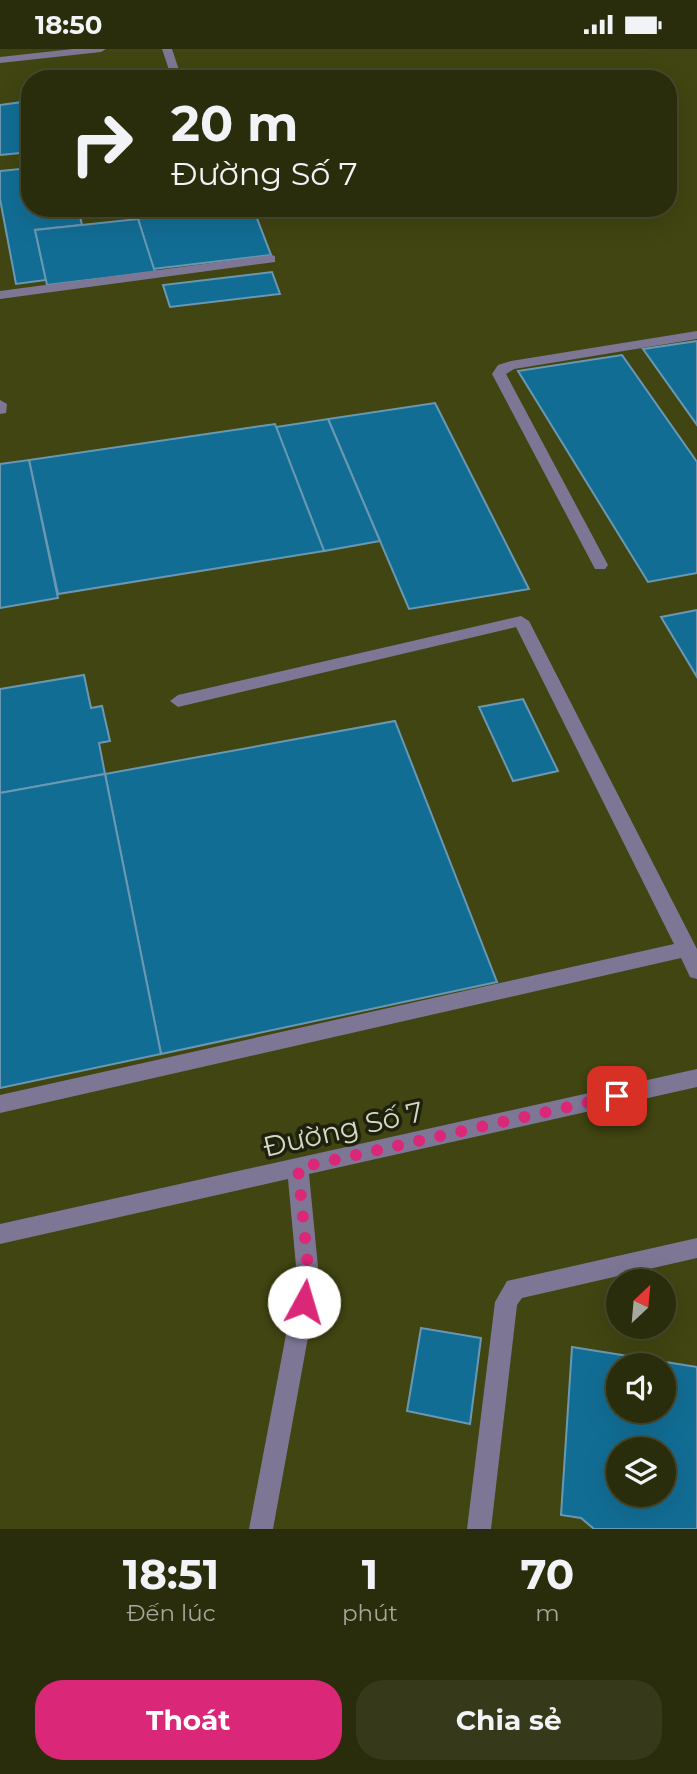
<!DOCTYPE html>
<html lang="vi">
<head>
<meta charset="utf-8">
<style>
  body { margin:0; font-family:Montserrat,sans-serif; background:#36391a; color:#f1f3f6; height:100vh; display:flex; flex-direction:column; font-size:26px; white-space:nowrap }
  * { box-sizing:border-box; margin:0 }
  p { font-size:23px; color:#a5a89d }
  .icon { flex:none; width:38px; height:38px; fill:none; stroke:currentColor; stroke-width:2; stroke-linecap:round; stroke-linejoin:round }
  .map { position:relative; height:1480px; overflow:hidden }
  .side { display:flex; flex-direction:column; background:#2a2d0c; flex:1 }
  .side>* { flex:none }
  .top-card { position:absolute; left:21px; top:21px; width:656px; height:147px; border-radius:28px; box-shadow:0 7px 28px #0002,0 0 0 2px #46492d; background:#2a2d0c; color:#f1f3f6; overflow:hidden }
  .needle { width:46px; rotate:26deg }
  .controls { position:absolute; left:606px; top:1220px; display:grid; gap:14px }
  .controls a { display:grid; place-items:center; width:70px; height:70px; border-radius:50%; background:#2a2d0c; box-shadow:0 7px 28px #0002,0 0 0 2px #46492d; font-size:35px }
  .pin { position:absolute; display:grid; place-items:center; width:60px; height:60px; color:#fff; margin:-30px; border-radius:14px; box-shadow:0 4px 10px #0006 }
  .me { position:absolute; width:77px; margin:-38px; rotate:6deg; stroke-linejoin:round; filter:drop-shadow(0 0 5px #0008) }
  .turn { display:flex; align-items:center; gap:24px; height:147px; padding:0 35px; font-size:32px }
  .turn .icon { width:91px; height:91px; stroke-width:2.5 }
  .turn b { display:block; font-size:49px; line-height:60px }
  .eta { display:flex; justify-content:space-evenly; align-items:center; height:119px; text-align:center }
  .eta b { font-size:42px; font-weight:700; line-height:49px }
  .primary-button { display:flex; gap:14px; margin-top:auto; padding:14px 35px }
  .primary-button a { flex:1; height:80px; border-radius:28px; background:#db2777; color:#fff; font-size:28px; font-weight:700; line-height:80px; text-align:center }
  .primary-button a+a { background:#36391a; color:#f1f3f6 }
  .status { display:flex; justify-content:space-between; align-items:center; height:49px; padding:0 35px; background:#2a2d0c; direction:ltr }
  .status svg { height:19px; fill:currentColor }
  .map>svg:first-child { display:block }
  .built { fill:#414511; fill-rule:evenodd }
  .building { fill:#126d95; stroke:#6a98b2; stroke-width:2; fill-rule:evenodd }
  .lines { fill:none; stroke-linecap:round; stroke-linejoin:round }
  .minor { fill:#7d7795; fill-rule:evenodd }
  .route { stroke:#db2777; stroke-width:12; stroke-dasharray:0 21.6 }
  .labels { text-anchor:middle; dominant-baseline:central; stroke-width:7; stroke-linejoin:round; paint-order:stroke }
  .near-street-label { font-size:28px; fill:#d6d9c2; stroke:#1f210f }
</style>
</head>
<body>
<div class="status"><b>18:50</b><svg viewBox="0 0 49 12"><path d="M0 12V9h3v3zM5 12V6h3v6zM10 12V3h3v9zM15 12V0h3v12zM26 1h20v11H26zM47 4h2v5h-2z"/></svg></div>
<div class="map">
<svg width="697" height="1480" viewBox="0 0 697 1480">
  <rect width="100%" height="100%" fill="#383c10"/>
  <!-- built -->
  <path class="built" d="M0,0H697V1480H0ZM30,30H668V159H30ZM618,1232H663V1278H618ZM618,1316H663V1362H618ZM618,1400H663V1446H618Z"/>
  <!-- building -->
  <g class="building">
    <path d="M30,52V103L0,106V56Z"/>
    <path d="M30,119V159H78L82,176L35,181L46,231L16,235L0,150V122Z"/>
    <path d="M157,159H253L271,206L153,220L136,162Z"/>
    <path d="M138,170L155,223L47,236L35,181Z"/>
    <path d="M272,223L280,245L170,258L163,236Z"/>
    <path d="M697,292V376L643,300Z"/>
    <path d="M622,306L697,413V524L648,533L518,322Z"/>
    <path d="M435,354L529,540L409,560L328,370Z"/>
    <path d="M328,370L380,492L324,502L276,378Z"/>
    <path d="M275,375L324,502L58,545L29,411Z"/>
    <path d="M29,411L58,549L0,559V415Z"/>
    <path d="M697,561V628L661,568Z"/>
    <path d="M84,626L91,659L102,657L110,692L99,694L105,725L0,744V640Z"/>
    <path d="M523,650L558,722L513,732L479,658Z"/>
    <path d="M395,672L497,933L161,1005L105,725Z"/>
    <path d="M105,725L161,1005L0,1039V744Z"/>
    <path d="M421,1279L481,1289L470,1375L407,1362Z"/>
    <path d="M572,1298L697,1318V1480H594L581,1469L561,1466ZM618,1316H663V1362H618ZM618,1400H663V1446H618Z"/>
  </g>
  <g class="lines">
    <!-- minor -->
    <g class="minor">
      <path d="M73,0H106L101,3L0,14V8Z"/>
      <path d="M162,0H172L182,30H172Z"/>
      <path d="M271,206L275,207V213L0,250V242Z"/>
      <path d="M697,282V290L514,320L506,325L608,516L605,520H595L492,325L498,316L511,312Z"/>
      <path d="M0,351L7,355L6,364L0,365Z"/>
      <path d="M521,567L529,572L697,900V930L690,928L681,909L0,1064V1046L674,895L516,578L178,658L170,652L178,646Z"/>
      <path d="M697,1020V1038L309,1125L319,1228L273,1480H249L297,1228L288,1130L0,1195V1175Z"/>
      <path d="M697,1189V1209L522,1249L517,1256L491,1480H467L495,1253L507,1232Z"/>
    </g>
  </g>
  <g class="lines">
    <!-- route -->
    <path class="route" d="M304,1253L309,1228L298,1119L617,1047"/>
  </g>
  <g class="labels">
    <!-- near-street labels -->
    <g class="near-street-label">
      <text transform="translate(343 1080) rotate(-13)">Đường Số 7</text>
    </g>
  </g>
</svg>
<div class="controls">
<a><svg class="needle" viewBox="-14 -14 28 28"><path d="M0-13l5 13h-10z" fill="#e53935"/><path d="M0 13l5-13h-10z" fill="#a5a89d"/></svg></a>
<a><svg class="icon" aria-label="sound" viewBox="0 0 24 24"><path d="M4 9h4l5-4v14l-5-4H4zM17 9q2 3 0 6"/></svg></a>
<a><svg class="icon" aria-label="layers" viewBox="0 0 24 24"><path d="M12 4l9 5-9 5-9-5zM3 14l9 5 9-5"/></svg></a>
</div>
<div class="pin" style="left:617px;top:1047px;background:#d93025"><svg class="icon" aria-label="arrive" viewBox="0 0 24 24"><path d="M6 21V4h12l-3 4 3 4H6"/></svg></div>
<svg class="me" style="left:304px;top:1253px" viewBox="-20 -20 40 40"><circle r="19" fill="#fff"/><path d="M0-13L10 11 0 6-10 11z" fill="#db2777"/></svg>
<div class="top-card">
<div class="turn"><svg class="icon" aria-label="right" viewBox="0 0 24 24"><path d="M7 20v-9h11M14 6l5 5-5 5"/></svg><div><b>20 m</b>Đường Số 7</div></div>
</div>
</div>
<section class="side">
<div class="eta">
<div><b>18:51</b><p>Đến lúc</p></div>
<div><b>1</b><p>phút</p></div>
<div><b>70</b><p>m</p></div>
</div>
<div class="primary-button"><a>Thoát</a><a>Chia sẻ</a></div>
</section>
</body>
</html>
